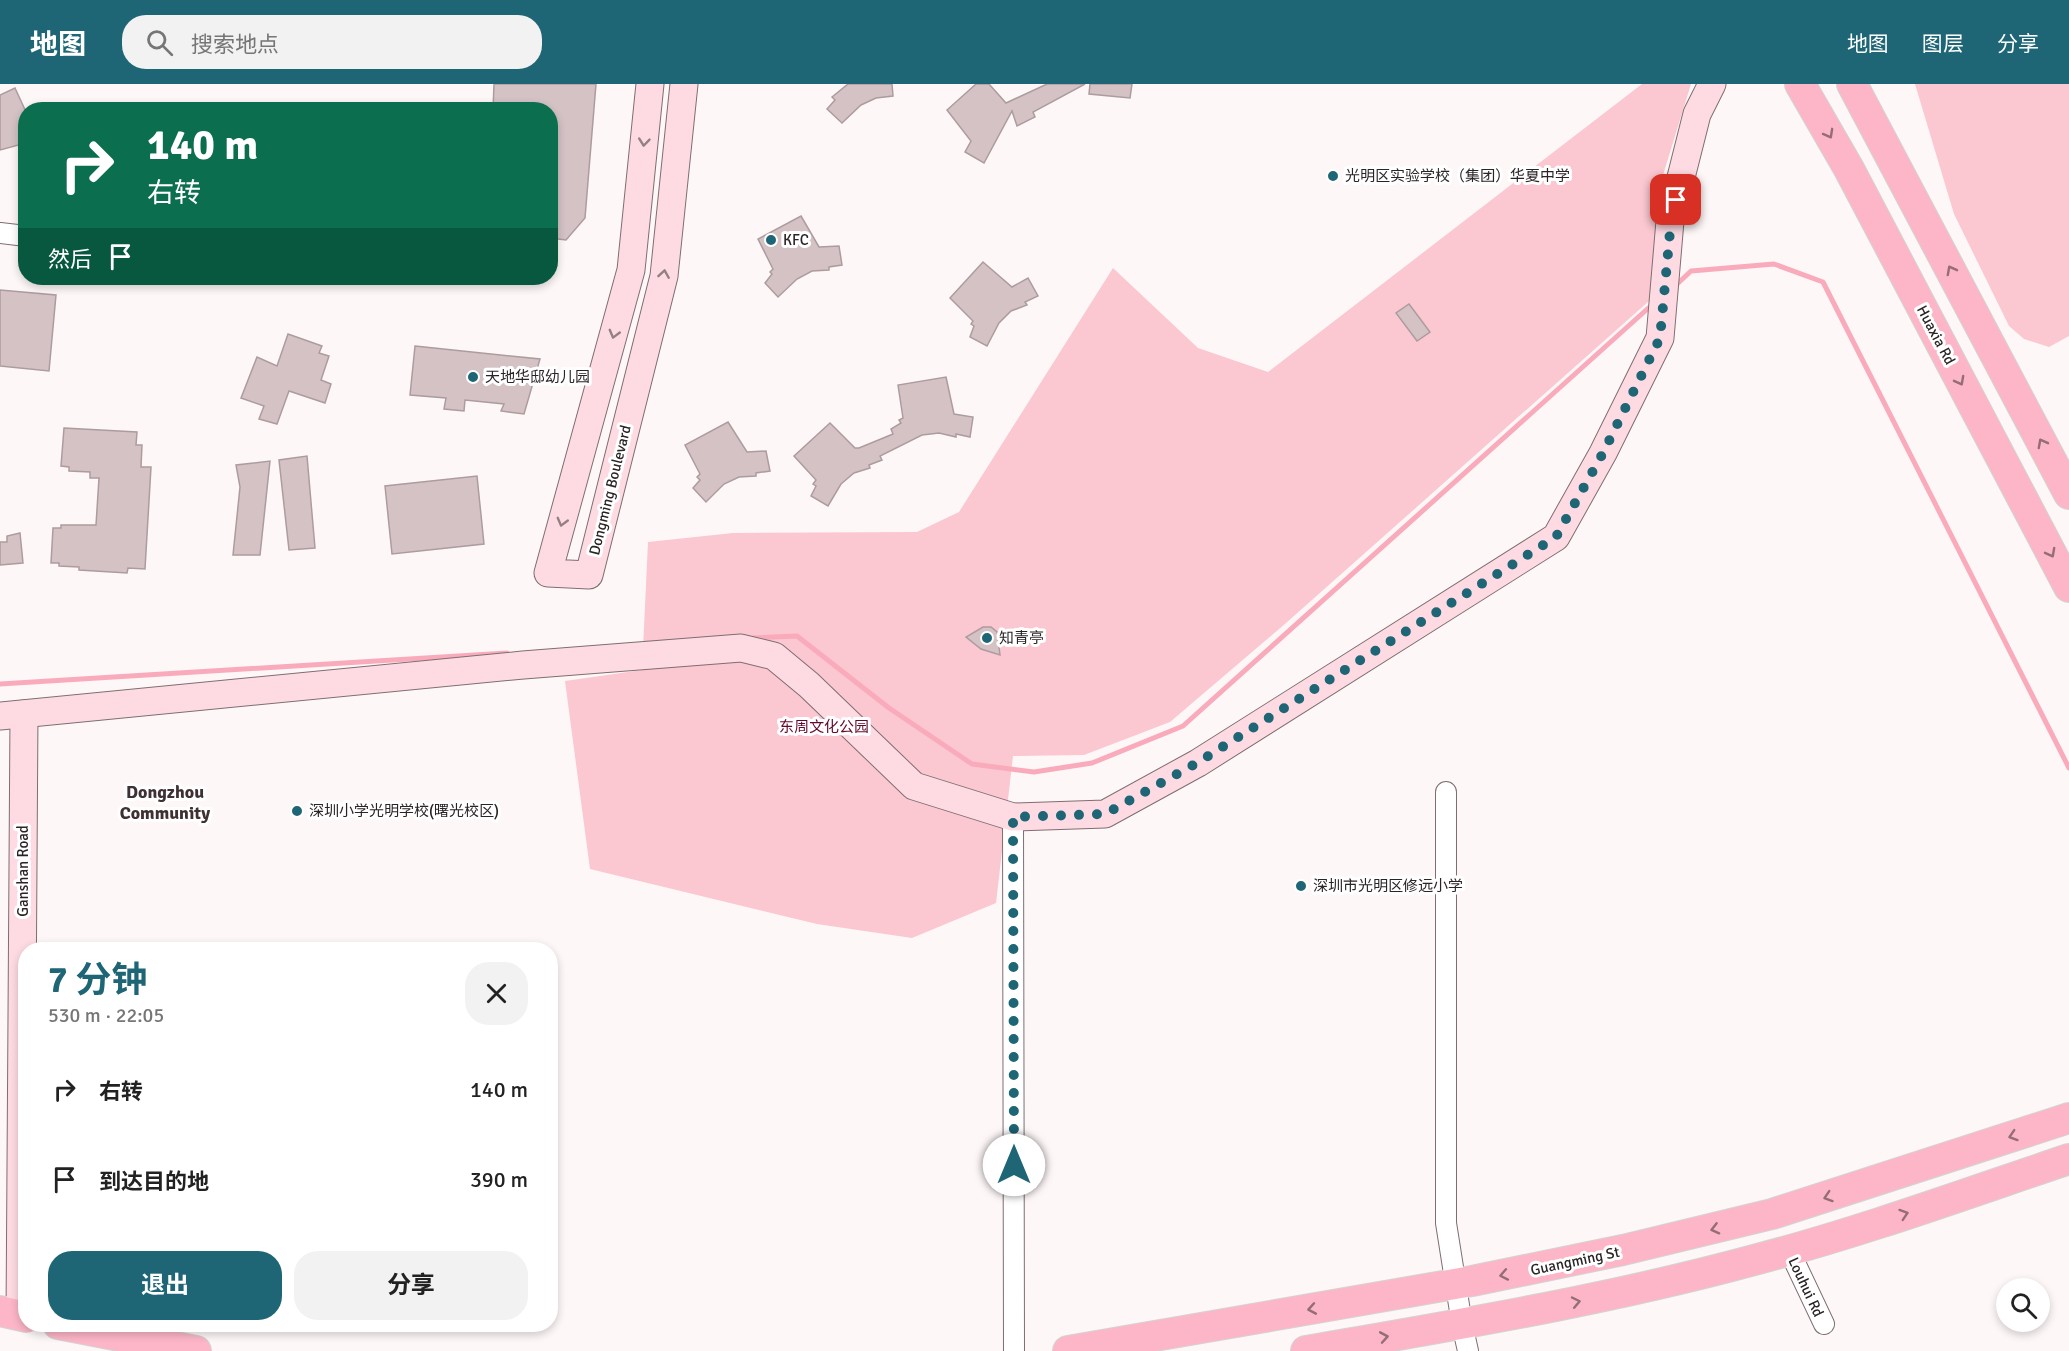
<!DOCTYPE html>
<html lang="zh">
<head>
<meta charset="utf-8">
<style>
  body { margin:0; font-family:Signika,"Noto Sans SC",sans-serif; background:#f2f2f2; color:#222; height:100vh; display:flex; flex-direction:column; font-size:22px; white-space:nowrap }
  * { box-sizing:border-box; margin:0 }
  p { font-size:20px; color:#767676 }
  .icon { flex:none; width:33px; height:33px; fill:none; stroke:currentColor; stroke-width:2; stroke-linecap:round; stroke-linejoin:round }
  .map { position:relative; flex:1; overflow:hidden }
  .details { position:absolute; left:18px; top:858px; width:540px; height:390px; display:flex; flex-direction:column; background:#fff; border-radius:24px; box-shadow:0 3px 9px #0003 }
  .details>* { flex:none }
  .banner { position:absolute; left:18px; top:18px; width:540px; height:183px; border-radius:24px; box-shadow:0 3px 9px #0003; background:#0b6e4f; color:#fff; overflow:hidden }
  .tools { position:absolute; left:1996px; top:1194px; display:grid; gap:12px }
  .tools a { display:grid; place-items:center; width:54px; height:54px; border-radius:50%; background:#fff; box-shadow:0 3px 9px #0003; font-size:30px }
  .pin { position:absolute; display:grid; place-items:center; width:51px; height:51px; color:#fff; margin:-26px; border-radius:12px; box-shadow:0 3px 9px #0006 }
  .me { position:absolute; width:66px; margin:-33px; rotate:0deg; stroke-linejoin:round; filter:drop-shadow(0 0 4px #0008) }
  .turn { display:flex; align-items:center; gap:21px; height:126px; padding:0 30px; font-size:27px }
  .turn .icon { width:78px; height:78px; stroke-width:2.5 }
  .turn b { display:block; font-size:42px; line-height:51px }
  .then { display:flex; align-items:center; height:57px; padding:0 30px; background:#0003; gap:12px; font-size:22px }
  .round { display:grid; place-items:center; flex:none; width:63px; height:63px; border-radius:24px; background:#f2f2f2 }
  .head { display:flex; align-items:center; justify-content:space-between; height:102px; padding:0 30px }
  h1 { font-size:36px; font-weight:700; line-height:45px; color:#1e6575 }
  .cta { display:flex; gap:12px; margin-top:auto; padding:12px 30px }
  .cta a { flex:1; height:69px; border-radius:24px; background:#1e6575; color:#fff; font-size:24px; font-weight:700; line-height:69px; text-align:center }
  .cta a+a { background:#f2f2f2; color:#222 }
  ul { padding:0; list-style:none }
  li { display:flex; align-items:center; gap:18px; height:90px; padding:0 30px }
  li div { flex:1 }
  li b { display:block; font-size:22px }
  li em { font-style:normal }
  header { display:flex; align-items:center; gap:36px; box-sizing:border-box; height:84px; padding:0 30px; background:#1e6575; color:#fff }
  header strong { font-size:28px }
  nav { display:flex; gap:33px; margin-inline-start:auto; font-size:21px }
  .search { width:420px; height:54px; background:#f2f2f2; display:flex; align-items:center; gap:15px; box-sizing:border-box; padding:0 21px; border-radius:24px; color:#767676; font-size:22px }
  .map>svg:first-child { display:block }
  .green { fill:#fbc7d0 }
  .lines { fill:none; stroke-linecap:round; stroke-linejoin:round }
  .stream { stroke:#faabbb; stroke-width:5 }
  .building { fill:#d4c2c5; stroke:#ad9c9f; stroke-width:1.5 }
  .street-casing { stroke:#7e6e71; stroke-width:22 }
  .secondary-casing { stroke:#7e6e71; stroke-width:29 }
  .primary-casing { stroke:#d4d3d3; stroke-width:32 }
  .street { stroke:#fff; stroke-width:20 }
  .secondary { stroke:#fedbe3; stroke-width:27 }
  .primary { stroke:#fdb6c7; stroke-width:30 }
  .oneway { stroke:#946d76 }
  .oneway2 { stroke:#948084 }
  .route { stroke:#1e6575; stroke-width:10; stroke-dasharray:0 18 }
  .poi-dot { fill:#1e6575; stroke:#fff; stroke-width:2 }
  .labels { text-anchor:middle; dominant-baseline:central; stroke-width:6; stroke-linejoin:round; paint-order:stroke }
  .poi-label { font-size:15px; fill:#2a2425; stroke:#fff; text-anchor:start }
  .street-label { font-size:15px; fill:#2a2425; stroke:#fff }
  .park-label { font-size:15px; fill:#65092c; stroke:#fff }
  .quarter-label { font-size:18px; font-weight:bold; fill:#3f3133; stroke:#fff }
</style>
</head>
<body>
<header>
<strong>地图</strong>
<div class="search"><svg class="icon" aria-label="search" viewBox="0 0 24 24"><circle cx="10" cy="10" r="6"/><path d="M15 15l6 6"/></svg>搜索地点</div>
<nav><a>地图</a><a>图层</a><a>分享</a></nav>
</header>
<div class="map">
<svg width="2069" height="1267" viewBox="0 0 2069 1267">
  <rect width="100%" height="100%" fill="#fef7f8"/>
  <!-- green -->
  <g class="green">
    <path d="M1642,0H1691L1659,104L1649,217L1286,539L1170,638L1084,671L1013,672L996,819L912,854L817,840L590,785L565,597L642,586L648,458L733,449L917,448L959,428L1113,184L1198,264L1268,288Z"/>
    <path d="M1915,0H2069V252L2049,263L2024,255L2009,242L1954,130Z"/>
  </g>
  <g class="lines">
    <!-- stream -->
    <g class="stream">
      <path d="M1675,202L1691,187L1774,180L1823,198L2069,684"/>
      <path d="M753,554L797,552L889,624L972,680L1034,688L1092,679L1183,642L1654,219"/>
      <path d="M0,600L507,569"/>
    </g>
  </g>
  <!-- building -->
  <g class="building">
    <path d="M494,0H596L585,134L566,156L550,154V26H493Z"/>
    <path d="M848,0H892L893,12L876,14L861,21L842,39L827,25L835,16L832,13Z"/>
    <path d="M976,0H989L1006,19L1047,0H1085L1033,28L1035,33L1017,42L1012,27L984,79L965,68L971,57L947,26Z"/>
    <path d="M1090,0H1132L1130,14L1089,10Z"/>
    <path d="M15,4L26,28V59L0,66V11Z"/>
    <path d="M801,132L819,163L839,162L842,181L829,183V186L812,187L797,195L778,213L765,199L772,190L770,188L773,185L758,155Z"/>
    <path d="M983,178L1012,203L1028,194L1038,212L1025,218L1027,221L1011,227L999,239L987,262L970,253L974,242L971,240L973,237L950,214Z"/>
    <path d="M0,206L56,211L49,287L0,282Z"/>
    <path d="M1409,220L1430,248L1417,257L1396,229Z"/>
    <path d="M288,250L322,262L319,269L329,272L321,296L331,300L325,319L289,307L277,340L259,335L264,322L241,314L257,273L277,282Z"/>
    <path d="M415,262L540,275L524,330L501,327L504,320L465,316L464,327L444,325L446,314L410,311Z"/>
    <path d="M946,293L954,330L973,333L970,353L956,350V353L939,349L922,351L880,372L882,376L869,381L870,384L854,389L841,400L828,422L811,412L816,402L813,400L816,396L794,372L830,339L855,364H859L893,350L891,345L901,339L899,336L903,334L898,301Z"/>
    <path d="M728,338L747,368L766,367L770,387L756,389V392L739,393L724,400L706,418L693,404L700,396L697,393L700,390L685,361Z"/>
    <path d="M64,344L137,348L136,361H142L141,383H151L145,485L128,484L127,489L79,486V483L59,482V479H51L53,444H61V441H96L99,394H90V388L69,387V383L61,382Z"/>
    <path d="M307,372L315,464L289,466L279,376Z"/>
    <path d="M270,377L260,471H233L240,403L236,381Z"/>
    <path d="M477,392L484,460L392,470L385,402Z"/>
    <path d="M20,449L23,479L0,481V458H7V452Z"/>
    <path d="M983,543H991L997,548L1000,571L981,565L966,553Z"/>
  </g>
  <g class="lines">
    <defs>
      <g id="street">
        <path d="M0,149L26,152"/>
        <path d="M1446,708V1139L1462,1240L1468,1267"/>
        <path d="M1013,733L1014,1267"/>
        <path d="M1789,1166L1824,1240"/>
      </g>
      <g id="secondary">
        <path d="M650,0L631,186L548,489L589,491L664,192L684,0"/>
        <path d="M0,632L523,581L741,564L774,572L809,601L914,702L1013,733L1105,730L1198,679L1556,453L1603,369L1660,254L1670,137L1697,30L1712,0"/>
        <path d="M20,1232L24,630"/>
      </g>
      <g id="primary">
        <path d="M1800,0L1849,85L2069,503"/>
        <path d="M1852,0L2069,410"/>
        <path d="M0,1227L26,1233"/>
        <path d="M58,1240L196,1267"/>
        <path d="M1068,1267L1472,1197L1623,1166L1772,1130L2069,1034"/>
        <path d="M1306,1267C1456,1241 1607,1216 1754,1176C1861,1148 1965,1110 2069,1075"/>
      </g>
    </defs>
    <!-- street casing -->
    <use href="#street" class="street-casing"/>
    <!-- secondary casing -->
    <use href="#secondary" class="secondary-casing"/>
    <!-- primary casing -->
    <use href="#primary" class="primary-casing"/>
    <!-- street -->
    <use href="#street" class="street"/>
    <!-- secondary -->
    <use href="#secondary" class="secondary"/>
    <!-- primary -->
    <use href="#primary" class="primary"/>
  </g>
  <!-- one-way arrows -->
  <defs><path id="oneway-chevron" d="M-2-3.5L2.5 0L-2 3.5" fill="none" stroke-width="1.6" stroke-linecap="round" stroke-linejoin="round" transform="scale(1.5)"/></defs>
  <g class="oneway">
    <use href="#oneway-chevron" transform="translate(1829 50) rotate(61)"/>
    <use href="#oneway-chevron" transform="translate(1951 186) rotate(-118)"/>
    <use href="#oneway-chevron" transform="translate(1960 297) rotate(62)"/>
    <use href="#oneway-chevron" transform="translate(2042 359) rotate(-118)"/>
    <use href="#oneway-chevron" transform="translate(2051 469) rotate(62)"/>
    <use href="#oneway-chevron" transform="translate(2013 1052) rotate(162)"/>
    <use href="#oneway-chevron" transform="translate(1828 1113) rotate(162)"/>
    <use href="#oneway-chevron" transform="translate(1904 1130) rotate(-18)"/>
    <use href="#oneway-chevron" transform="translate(1715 1145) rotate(166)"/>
    <use href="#oneway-chevron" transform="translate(1504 1191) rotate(169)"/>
    <use href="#oneway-chevron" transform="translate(1576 1218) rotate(-12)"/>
    <use href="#oneway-chevron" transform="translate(1312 1225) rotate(170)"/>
    <use href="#oneway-chevron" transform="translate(1384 1253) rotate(-10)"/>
  </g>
  <g class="oneway2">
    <use href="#oneway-chevron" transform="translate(644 58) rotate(96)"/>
    <use href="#oneway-chevron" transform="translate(664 190) rotate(-81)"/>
    <use href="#oneway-chevron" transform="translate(614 250) rotate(105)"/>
    <use href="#oneway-chevron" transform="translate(562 438) rotate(105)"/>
  </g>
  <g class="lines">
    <!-- route -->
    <path class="route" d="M1014,1081L1013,733L1105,730L1197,679L1556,453L1603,369L1660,254L1671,137L1676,116"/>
  </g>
  <!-- markers -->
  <g class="poi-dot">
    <circle cx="1333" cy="92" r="6"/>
    <circle cx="771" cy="156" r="6"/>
    <circle cx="473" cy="293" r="6"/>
    <circle cx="987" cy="554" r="6"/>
    <circle cx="297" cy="727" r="6"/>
    <circle cx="1301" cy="802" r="6"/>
  </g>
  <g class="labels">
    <!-- poi labels -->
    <g class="poi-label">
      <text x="1345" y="92">光明区实验学校（集团）华夏中学</text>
      <text x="783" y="156">KFC</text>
      <text x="485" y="293">天地华邸幼儿园</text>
      <text x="999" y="554">知青亭</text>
      <text x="309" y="727">深圳小学光明学校(曙光校区)</text>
      <text x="1313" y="802">深圳市光明区修远小学</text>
    </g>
    <!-- street labels -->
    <g class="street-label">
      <text transform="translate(1936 251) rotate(62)">Huaxia Rd</text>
      <text transform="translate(610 406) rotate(-76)">Dongming Boulevard</text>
      <text transform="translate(23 787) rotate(-90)">Ganshan Road</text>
      <text transform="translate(1575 1177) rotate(-12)">Guangming St</text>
      <text transform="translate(1806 1203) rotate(65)">Louhui Rd</text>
    </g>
    <!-- park labels -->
    <g class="park-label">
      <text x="824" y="643">东周文化公园</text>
    </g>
    <!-- quarter labels -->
    <g class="quarter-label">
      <text x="165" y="708">Dongzhou<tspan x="165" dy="21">Community</tspan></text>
    </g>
  </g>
</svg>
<div class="tools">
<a><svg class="icon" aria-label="search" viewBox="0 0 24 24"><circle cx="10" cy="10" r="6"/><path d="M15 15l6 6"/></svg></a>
</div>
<div class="pin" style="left:1676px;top:116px;background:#d93025"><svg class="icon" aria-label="arrive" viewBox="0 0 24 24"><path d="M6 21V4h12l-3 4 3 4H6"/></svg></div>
<svg class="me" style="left:1014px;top:1081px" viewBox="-20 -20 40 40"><circle r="19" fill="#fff"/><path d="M0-13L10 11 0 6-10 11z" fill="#1e6575"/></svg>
<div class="banner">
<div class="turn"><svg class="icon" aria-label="right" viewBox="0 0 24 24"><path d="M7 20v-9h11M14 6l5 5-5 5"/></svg><div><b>140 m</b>右转</div></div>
<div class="then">然后<svg class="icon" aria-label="arrive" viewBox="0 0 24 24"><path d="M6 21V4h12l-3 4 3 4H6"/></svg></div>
</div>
<section class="details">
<div class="head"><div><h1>7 分钟</h1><p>530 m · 22:05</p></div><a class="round"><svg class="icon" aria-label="close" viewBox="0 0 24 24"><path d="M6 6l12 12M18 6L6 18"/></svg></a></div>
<ul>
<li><svg class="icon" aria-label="right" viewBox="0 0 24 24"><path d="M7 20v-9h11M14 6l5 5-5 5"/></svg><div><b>右转</b></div><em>140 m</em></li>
<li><svg class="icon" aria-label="arrive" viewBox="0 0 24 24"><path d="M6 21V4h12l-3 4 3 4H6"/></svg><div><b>到达目的地</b></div><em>390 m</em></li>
</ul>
<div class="cta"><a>退出</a><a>分享</a></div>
</section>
</div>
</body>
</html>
